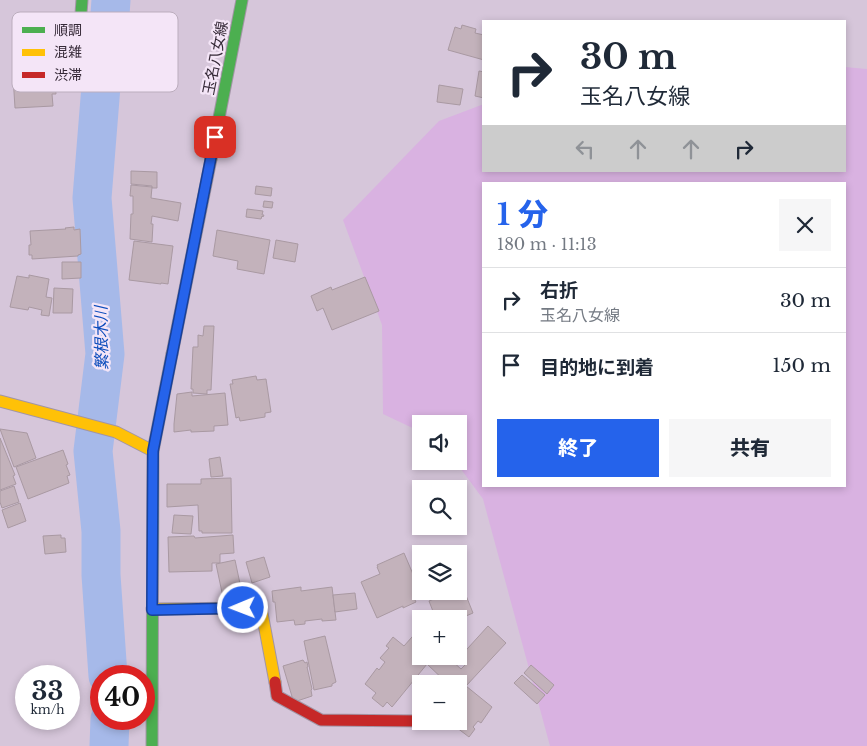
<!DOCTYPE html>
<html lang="ja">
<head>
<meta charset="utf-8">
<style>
  body { margin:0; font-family:"Libre Baskerville","Noto Sans JP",serif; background:#f6f6f7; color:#1f2937; height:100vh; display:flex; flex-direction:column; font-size:19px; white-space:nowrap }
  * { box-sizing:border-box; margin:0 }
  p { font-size:16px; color:#747a83 }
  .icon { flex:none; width:28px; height:28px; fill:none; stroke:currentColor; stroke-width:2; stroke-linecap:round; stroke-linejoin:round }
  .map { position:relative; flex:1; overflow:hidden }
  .side { position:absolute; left:482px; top:182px; width:364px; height:305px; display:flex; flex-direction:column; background:#fff; border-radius:0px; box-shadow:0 2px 8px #0003 }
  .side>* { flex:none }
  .top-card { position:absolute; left:482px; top:20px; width:364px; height:152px; border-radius:0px; box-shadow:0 2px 8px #0003; background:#fff; color:#1f2937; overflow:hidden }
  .controls { position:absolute; left:412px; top:415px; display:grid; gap:10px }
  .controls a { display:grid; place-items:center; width:55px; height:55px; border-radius:0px; background:#fff; box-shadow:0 2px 8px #0003; font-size:25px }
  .speed { position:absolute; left:15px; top:665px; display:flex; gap:10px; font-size:25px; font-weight:700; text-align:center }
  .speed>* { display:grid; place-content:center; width:65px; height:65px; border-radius:50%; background:#fff; box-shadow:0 2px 8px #0003; line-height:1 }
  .speed small { font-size:12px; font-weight:400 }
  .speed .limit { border:8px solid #d22; background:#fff; color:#111 }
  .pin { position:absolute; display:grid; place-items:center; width:42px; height:42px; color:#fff; margin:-21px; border-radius:10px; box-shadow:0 2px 8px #0006 }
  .me { position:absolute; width:55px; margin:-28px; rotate:269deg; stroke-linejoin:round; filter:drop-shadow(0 0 4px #0008) }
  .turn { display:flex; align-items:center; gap:18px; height:105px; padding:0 15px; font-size:22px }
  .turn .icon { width:65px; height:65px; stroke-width:2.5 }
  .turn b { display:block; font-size:35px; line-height:42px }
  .lanes { display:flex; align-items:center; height:48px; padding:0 15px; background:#0003; justify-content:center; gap:25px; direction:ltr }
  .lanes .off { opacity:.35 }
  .round { display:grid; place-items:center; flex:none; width:52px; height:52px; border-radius:0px; background:#f6f6f7 }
  .headline { display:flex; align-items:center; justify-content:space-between; height:85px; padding:0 15px }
  h1 { font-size:30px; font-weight:800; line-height:38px; color:#2563eb }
  .primary-button { display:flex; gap:10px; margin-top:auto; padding:10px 15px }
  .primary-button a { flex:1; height:58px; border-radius:0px; background:#2563eb; color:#fff; font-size:20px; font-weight:800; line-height:58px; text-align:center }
  .primary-button a+a { background:#f6f6f7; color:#1f2937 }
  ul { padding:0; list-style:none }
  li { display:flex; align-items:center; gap:15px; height:65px; padding:0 15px; border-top:1px solid #e0e1e3 }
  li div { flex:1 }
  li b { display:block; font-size:19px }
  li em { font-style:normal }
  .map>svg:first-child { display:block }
  .green { fill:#d9b2e1; fill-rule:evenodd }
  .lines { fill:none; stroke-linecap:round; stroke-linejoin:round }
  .river { stroke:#a6b9e9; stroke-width:39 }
  .building { fill:#c3b2bb; stroke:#a999a2 }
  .fast-casing { stroke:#a295a5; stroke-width:13 }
  .slow-casing { stroke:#a295a5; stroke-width:13 }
  .jam-casing { stroke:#a295a5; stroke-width:13 }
  .fast { stroke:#4caf50; stroke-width:11 }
  .slow { stroke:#ffc107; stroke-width:11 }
  .jam { stroke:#c62828; stroke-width:11 }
  .route-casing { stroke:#184099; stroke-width:12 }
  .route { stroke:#2563eb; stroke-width:9 }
  .labels { text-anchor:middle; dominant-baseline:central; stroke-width:4.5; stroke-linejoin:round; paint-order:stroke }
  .street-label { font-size:15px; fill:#352937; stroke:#f4e5f7 }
  .water-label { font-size:16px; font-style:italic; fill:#0b4cbc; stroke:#f4e5f7 }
  .key { fill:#f4e5f7; stroke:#bbadbd; stroke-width:1 }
  .key-label { font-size:14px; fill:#352937 }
</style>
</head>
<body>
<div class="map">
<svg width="867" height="746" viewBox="0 0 867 746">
  <rect width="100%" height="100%" fill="#d6c6da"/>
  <!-- green -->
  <path class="green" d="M845,67L867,69V746H550L483,499L455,461H459V424H421V432L383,414L382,325L343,220L439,121L484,104V171H845ZM484,184H845V486H484Z"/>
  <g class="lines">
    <!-- river -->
    <g class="river">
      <path d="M108,676L101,575V531L93,451L105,354L92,198L101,86L110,14L111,0"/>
      <path d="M109,746L110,719"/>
    </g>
  </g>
  <!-- building -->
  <g class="building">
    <path d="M462,25L476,29L475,33L484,35V60L448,50L455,27L461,29Z"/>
    <path d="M479,71L484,72V98L475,96Z"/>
    <path d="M51,74V83H55L56,94H52L53,106L15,108L13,76Z"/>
    <path d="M439,85L463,89L460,105L437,102Z"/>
    <path d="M131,171L157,172V188H152V186L131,184Z"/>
    <path d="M131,185L152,187L151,198L181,203L178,221L152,216L151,224H153L152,242L130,239L131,214H133V196H130Z"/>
    <path d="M256,186L272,188L271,196L255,194Z"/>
    <path d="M264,201L273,202L272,208L263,207Z"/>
    <path d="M247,209L263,211L262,215H264L263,217L262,216L261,219L246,217Z"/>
    <path d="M74,227V230L80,229L81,254L78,255V256L32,259V255H29V245H31L30,231L66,229L65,228Z"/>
    <path d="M217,230L270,240L264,274L237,269L238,261L213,256Z"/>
    <path d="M276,240L298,244L295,262L273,258Z"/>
    <path d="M134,241L173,246L168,284L161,283V284L129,280Z"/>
    <path d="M62,262H81V278L62,279Z"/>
    <path d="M29,275L49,279L46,297L52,298L49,316L41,315L42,310L29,307L28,310L10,307L17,276L29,278Z"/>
    <path d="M365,277L379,311L332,330L323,308L317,311L311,296L331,287L332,290Z"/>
    <path d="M54,288L73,289L72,313H53Z"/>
    <path d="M204,326H214L211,390H207V394L193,393V389H191L193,347H198V335L203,336Z"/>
    <path d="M256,376L257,380L266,379L271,412L265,413V417L240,421L239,417L236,418L230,384H233L232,380Z"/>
    <path d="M192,392V396L225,393L228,425L214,426V431L191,432V430L174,432V424L177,394Z"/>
    <path d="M0,429L27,433L36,458L14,467Z"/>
    <path d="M0,438L15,475L13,476L16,484L0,490Z"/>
    <path d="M63,450L68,464L66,465L70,475L67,476L69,483L28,499L16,467Z"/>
    <path d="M220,457L223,476L211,477L209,459Z"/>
    <path d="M231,478L232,533H202V531H199L198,505L167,507V484H201V479Z"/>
    <path d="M14,486L19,502L2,508L0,502V491Z"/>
    <path d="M20,503L26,521L8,528L2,510Z"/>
    <path d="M174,515L193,516L191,534L172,533Z"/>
    <path d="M61,535V538H65L66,552L45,554L43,536Z"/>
    <path d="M233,535L234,553L220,554V563H212V571L169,572L168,537L194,536L195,538Z"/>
    <path d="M404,553L421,593L413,596L416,602L403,608V606L377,618L361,582L380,574L377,567H378L377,565Z"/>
    <path d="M264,557L270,577L252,583L246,562Z"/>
    <path d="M235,560L243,598L224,602L216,564Z"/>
    <path d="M459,578L473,613L459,619H436L429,601L444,595L442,591H459Z"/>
    <path d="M301,587V591L332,587L336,620L322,621V619L305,621V624L295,625L294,620L277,622L275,602H273L272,591Z"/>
    <path d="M355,593L357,609L335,612L333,595Z"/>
    <path d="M488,626L506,643L466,686L492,707L481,723L478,721L473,727L475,729L469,737L448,721H459V684H448L427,664L392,707L387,702L383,707L372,698L376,693L365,684L377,668L379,670L385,662L380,658L389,648L386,646L393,637L404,646L419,629L421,631V656H449L452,659L451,660L461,669L465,665L458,659Z"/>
    <path d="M325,636L336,682L332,684V686L314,690L304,641Z"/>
    <path d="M303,660L305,663L307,662L308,667H307L312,689L311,690L312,696L297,701L293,700L283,666Z"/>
    <path d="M531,665L554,685L547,694L524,673Z"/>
    <path d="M522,675L545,695L537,704L514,683Z"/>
  </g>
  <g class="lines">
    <defs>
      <g id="fast">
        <path d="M77,67L82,0"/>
        <path d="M211,159L242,0"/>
        <path d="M152,746L153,451L172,354"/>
      </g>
      <g id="slow">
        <path d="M172,354L211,159"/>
        <path d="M0,401L116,432L153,451"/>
        <path d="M152,609L261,608L275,682"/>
      </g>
      <path id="jam" d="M275,682L277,696L321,720L421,721"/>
    </defs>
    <!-- fast casing -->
    <use href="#fast" class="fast-casing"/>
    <!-- slow casing -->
    <use href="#slow" class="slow-casing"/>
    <!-- jam casing -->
    <use href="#jam" class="jam-casing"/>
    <!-- fast -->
    <use href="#fast" class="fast"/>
    <!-- slow -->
    <use href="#slow" class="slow"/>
    <!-- jam -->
    <use href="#jam" class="jam"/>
  </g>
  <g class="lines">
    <defs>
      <path id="route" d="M215,137L153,451L152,610L243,608"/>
    </defs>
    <!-- route casing -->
    <use href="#route" class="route-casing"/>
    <!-- route -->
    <use href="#route" class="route"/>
  </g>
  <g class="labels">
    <!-- street labels -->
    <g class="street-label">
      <text transform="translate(215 58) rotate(-79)">玉名八女線</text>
    </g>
    <!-- water labels -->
    <g class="water-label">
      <text transform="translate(101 338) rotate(-91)">繁根木川</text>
    </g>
  </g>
  <!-- legend -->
  <rect x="12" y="12" width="166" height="80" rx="8" class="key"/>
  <rect x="22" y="27" width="23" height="6" fill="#4caf50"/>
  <rect x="22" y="49" width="23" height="7" fill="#ffc107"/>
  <rect x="22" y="72" width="23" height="6" fill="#c62828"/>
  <g class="key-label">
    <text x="54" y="35">順調</text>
    <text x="54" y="57">混雑</text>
    <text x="54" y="80">渋滞</text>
  </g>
</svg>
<div class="controls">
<a><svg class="icon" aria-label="sound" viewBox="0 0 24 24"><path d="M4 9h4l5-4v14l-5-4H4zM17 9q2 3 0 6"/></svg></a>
<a><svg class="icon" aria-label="search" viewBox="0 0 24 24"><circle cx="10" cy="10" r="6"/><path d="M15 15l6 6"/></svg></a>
<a><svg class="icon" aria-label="layers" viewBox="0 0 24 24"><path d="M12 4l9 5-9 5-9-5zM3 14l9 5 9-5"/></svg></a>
<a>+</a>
<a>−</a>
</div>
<div class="speed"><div>33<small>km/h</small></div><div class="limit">40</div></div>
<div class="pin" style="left:215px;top:137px;background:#d93025"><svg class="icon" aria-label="arrive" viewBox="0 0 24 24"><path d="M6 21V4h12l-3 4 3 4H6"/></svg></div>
<svg class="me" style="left:243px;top:608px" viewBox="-20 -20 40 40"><circle r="17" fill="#2563eb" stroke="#fff" stroke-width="3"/><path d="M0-11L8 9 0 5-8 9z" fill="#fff"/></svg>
<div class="top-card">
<div class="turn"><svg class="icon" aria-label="right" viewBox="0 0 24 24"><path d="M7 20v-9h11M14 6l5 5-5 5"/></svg><div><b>30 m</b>玉名八女線</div></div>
<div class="lanes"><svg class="icon off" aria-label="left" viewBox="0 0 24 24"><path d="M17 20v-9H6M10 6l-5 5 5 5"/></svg><svg class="icon off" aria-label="ahead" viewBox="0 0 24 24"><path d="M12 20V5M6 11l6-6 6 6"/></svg><svg class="icon off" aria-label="ahead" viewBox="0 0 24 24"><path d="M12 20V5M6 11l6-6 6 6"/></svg><svg class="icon" aria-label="right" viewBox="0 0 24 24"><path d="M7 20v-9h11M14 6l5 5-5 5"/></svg></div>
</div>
<section class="side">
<div class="headline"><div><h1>1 分</h1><p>180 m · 11:13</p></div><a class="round"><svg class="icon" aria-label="close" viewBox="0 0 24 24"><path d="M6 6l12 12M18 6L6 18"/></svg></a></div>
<ul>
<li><svg class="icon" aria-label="right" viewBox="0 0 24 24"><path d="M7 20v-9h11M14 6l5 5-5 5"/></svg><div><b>右折</b><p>玉名八女線</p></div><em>30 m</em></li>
<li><svg class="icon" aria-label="arrive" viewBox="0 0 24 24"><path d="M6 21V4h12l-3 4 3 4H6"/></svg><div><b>目的地に到着</b></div><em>150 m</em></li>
</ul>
<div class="primary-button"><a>終了</a><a>共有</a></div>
</section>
</div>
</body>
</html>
